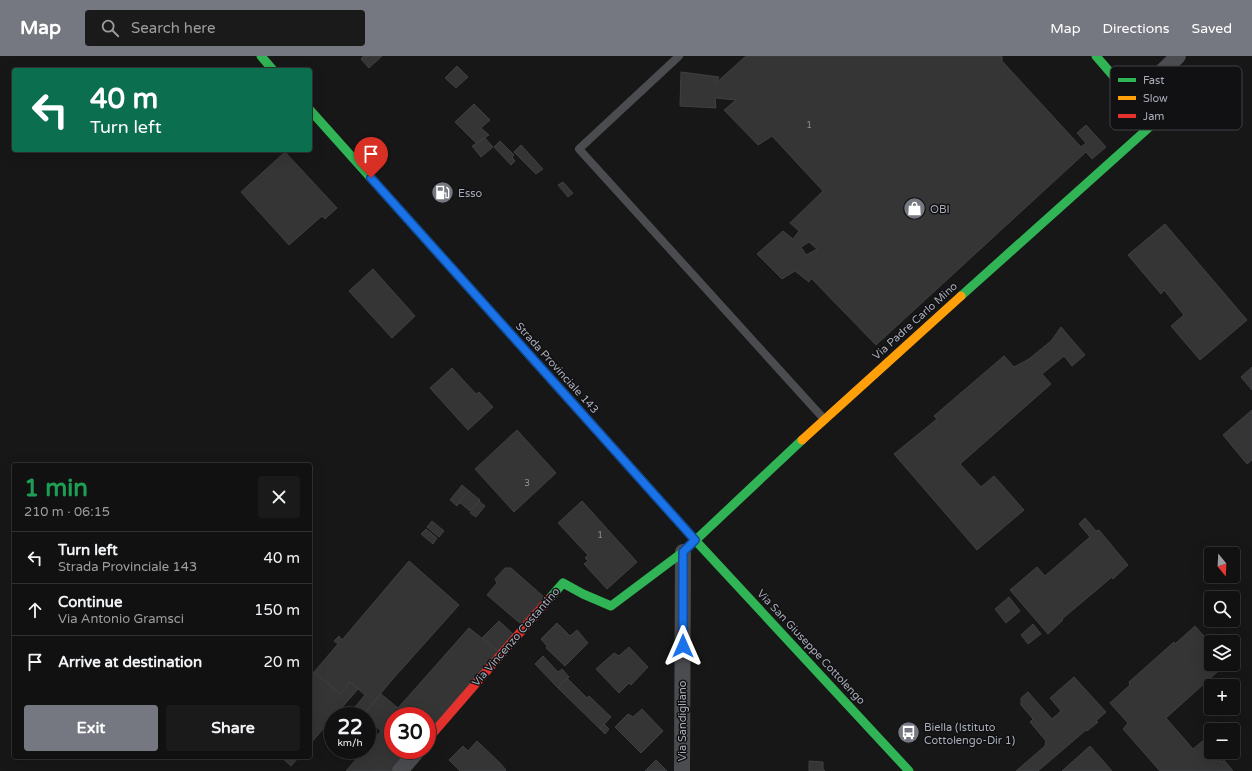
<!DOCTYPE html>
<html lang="en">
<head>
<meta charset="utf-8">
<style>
  body { margin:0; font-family:"Varela Round",sans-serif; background:#1a1a1a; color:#f1f3f6; height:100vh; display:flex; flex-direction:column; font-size:15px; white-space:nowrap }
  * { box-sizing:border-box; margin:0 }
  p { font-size:13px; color:#9c9d9f }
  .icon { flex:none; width:22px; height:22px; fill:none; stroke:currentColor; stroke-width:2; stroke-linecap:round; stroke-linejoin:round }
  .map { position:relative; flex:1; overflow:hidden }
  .drawer { position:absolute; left:12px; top:407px; width:300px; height:296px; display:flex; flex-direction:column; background:#111; border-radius:4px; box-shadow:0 4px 16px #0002,0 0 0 1px #303131 }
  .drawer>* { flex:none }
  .banner { position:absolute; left:12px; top:12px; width:300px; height:84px; border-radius:4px; box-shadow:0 4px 16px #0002,0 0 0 1px #303131; background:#0b6e4f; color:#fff; overflow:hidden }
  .needle { width:26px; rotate:162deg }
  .fabs { position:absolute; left:1204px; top:491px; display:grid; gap:8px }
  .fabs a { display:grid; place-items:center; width:36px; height:36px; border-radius:4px; background:#111; box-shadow:0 4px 16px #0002,0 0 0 1px #303131; font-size:20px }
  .speed { position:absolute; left:324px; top:651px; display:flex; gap:8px; font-size:20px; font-weight:700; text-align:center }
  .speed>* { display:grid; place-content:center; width:52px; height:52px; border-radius:50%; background:#111; box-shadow:0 4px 16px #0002,0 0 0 1px #303131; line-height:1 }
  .speed small { font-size:10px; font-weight:400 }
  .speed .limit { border:6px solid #d22; background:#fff; color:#111 }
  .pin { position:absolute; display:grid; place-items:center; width:34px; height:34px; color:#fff; margin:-41px -17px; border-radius:50% 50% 50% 0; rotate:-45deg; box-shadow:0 0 4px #0007 }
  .pin .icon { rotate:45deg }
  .me { position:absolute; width:44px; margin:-22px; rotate:0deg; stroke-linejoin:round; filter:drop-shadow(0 0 3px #0008) }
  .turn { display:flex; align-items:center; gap:14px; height:84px; padding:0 12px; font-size:18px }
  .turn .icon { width:52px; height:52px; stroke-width:2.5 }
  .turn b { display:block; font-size:28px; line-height:34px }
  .round { display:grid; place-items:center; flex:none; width:42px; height:42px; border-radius:4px; background:#1a1a1a }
  .overview { display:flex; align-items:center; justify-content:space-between; height:68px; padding:0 12px }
  h1 { font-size:24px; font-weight:800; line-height:30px; color:#1e9e55 }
  .action { display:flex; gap:8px; margin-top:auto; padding:8px 12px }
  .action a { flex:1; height:46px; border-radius:4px; background:#757880; color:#fff; font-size:16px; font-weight:800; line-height:46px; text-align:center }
  .action a+a { background:#1a1a1a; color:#f1f3f6 }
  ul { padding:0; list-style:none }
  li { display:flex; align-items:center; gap:12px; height:52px; padding:0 12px; border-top:1px solid #303131 }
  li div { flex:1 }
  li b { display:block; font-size:15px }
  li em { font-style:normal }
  header { display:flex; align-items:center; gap:24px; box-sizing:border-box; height:56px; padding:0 20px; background:#757880; color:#fff }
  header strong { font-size:19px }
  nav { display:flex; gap:22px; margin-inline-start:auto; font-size:14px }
  .search { width:280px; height:36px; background:#1a1a1a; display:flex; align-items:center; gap:10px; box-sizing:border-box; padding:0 14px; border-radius:4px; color:#9c9d9f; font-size:15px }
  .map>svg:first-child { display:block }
  .building { fill:#353536; stroke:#3f4043; fill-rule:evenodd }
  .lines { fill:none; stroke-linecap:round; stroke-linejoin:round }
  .lane { stroke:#4b4c50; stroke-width:8 }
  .street { stroke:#4b4c50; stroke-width:16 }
  .fast { stroke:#30b455; stroke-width:9 }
  .slow { stroke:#ff9f0a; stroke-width:9 }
  .jam { stroke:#e5322d; stroke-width:9 }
  .route-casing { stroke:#114b97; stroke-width:10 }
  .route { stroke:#1a73e8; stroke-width:7 }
  .labels { text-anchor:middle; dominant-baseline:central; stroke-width:3; stroke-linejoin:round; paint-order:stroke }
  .number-label { font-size:9px; fill:#8b8f98 }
  .poi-label { font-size:11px; fill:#a8adb8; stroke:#111113; text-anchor:start }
  .street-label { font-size:11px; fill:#a8adb8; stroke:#111113 }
  .key { fill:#111113; stroke:#3e4045; stroke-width:1 }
  .key-label { font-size:11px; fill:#a8adb8 }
</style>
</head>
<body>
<header>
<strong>Map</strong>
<div class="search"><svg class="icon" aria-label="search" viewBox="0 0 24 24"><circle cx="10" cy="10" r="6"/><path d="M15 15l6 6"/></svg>Search here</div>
<nav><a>Map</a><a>Directions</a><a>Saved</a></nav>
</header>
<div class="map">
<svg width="1252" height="715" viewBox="0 0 1252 715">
  <rect width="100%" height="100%" fill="#171717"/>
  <!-- building -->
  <g class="building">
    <path d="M363,0H382L369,12L361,3L363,1Z"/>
    <path d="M746,0H1002V5L1081,91L1086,87L1077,77L1086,69L1106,91L1092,103L1086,96L876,289L811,222L809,226L795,215L782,223L757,198L783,175L793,183L799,175L790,167L823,135L772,80L758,89L724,54L736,44L715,42L716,52L680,50L681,16L719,21L716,27ZM809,186L817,193L806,199L801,191Z"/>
    <path d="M457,10L468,21L456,32L445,22Z"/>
    <path d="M474,48L490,64L481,72L489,79L476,87L455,66Z"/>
    <path d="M485,82L493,91L481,101L472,90Z"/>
    <path d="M500,85L514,99L512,101L515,105L511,109L494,91Z"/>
    <path d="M521,89L543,113L536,118L514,96Z"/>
    <path d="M285,96L337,152L325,163L322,160L289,189L241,136Z"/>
    <path d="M563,126L573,137L568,141L558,129Z"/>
    <path d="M1165,168L1247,264L1200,304L1171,270L1184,259L1164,234L1161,238L1128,199Z"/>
    <path d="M373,213L415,260L392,282L349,235Z"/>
    <path d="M1061,271L1085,299L1072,310L1064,300L1042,318L1051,328L960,408L981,431L994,420L1024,454L977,494L894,398L937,363L934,360L1004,300L1014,311L1029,303L1051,285Z"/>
    <path d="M1252,311V334L1241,321Z"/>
    <path d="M452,312L476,338L479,336L493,351L468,374L430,332Z"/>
    <path d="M1252,354V404L1247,408L1223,379Z"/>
    <path d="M517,374L556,417L514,456L475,413Z"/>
    <path d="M462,429L469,435L457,450L450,444Z"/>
    <path d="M469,435L480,444L470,455L459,446Z"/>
    <path d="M479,445L485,450L476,461L470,457Z"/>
    <path d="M582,445L637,506L607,533L584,508L588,505L585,502L588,499L558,467Z"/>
    <path d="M1085,462L1096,475L1099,474L1128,509L1113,523L1112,521L1062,563L1063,564L1048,578L1010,534L1037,511L1045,520L1090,481L1079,468Z"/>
    <path d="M432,465L444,475L439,481L427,471Z"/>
    <path d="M426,473L437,482L433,488L421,478Z"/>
    <path d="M409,505L459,549L391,625L363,659L355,651L365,639L350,626L340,638L314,616L338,588L334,585L339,580L342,584Z"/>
    <path d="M505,512H511L544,541L521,568L487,539L497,527L495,523Z"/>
    <path d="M1009,541L1020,555L1006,567L995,553Z"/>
    <path d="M499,565L513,578L498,595L482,582Z"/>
    <path d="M557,567L570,580L577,574L588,587L565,610L546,592L547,590L541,583Z"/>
    <path d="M1033,568L1041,578L1028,588L1021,579Z"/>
    <path d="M1195,570L1211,588V608H1226L1166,662L1193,693L1205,683L1211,690V696H1216V698L1222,706L1224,704L1233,715H1160L1123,673L1128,667L1110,647L1130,629L1129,626L1174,586L1175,588Z"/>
    <path d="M469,572L498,595L427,677V660H393V685L367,663V660L363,659L381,638L398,652Z"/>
    <path d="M629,591L648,611L631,629L629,627L619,637L596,613L614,597L619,600Z"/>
    <path d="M543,600L558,616L562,613L569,621L558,632L535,608Z"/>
    <path d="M314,616L340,638L350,626L358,633L310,688V621Z"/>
    <path d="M1074,621L1106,656L1096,665L1098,666L1087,675L1086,674L1038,715H1016L1045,690L1046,685L1030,666L1033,663L1021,649V642L1028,636L1052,663L1061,655L1050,642Z"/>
    <path d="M567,622L587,642L589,640L611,661L600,673L558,632Z"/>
    <path d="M642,653L663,675L641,697L615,671L628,658L633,661Z"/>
    <path d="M604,668L609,673L605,678L600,673Z"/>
    <path d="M381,675L393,685V694H404L408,698L393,715H346L364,694H367V691Z"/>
    <path d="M477,685L500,707L506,714L505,715H460L449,704L463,690L468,695Z"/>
    <path d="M1090,690L1112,715H1062Z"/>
    <path d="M281,701H299L291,710Z"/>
    <path d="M656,704L667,715H645Z"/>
    <path d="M809,705L823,706V713L825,715H809Z"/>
  </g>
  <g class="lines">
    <!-- lane -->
    <path class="lane" d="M679,0L579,93L824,363"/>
    <!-- street -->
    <g class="street">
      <path d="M1134,43L1178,0"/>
      <path d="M400,715L418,694"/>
      <path d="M682,715L683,496"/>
    </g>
    <!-- fast -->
    <g class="fast">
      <path d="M261,0L273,14"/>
      <path d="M310,54L531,301"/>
      <path d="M961,240L1154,67L1096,0"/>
      <path d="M637,419L695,484L909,715"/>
      <path d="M550,542L563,527L583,538L611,550L683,496L802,384"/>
    </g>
    <!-- slow -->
    <g class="slow">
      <path d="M531,301L637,419"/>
      <path d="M802,384L961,240"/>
    </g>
    <!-- jam -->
    <path class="jam" d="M427,684L550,542"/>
  </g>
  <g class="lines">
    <defs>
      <path id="route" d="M371,122L695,484L683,496V590"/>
    </defs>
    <!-- route casing -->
    <use href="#route" class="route-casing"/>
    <!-- route -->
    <use href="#route" class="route"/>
  </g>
  <!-- icons -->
  <defs>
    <symbol id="fuel-disc" viewBox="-11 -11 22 22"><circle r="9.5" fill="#757880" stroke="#111113"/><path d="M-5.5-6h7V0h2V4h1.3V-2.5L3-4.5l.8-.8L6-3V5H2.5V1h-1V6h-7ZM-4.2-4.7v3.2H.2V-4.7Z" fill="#fff"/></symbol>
    <symbol id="shop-disc" viewBox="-11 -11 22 22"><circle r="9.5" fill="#757880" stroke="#111113"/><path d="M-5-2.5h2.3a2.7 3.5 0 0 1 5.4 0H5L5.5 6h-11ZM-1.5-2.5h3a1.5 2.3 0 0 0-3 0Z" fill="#fff"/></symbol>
    <symbol id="bus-disc" viewBox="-11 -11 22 22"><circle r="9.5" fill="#757880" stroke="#111113"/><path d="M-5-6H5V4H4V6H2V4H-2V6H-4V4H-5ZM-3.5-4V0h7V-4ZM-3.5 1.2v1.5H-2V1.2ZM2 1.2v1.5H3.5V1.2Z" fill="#fff"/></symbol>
  </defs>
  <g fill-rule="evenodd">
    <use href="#fuel-disc" x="430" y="124" width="25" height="25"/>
    <use href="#shop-disc" x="902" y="140" width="25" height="25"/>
    <use href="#bus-disc" x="896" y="664" width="25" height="25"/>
  </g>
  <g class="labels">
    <!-- number labels -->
    <g class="number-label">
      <text x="809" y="69">1</text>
      <text x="527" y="427">3</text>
      <text x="600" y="479">1</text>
    </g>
    <!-- poi labels -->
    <g class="poi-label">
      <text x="458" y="137">Esso</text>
      <text x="930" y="153">OBI</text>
      <text x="924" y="671">Biella (Istituto<tspan x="924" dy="13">Cottolengo-Dir 1)</tspan></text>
    </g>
    <!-- street labels -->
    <g class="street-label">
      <text transform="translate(915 265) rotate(-42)">Via Padre Carlo Mino</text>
      <text transform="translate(557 312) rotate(48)">Strada Provinciale 143</text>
      <text transform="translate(516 581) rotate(-49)">Via Vincenzo Costantino</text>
      <text transform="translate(811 591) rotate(47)">Via San Giuseppe Cottolengo</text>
      <text transform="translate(682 665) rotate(-90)">Via Sandigliano</text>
    </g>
  </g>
  <!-- legend -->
  <rect x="1110" y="10" width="132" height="64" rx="6" class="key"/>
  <rect x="1118" y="22" width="18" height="4" fill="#30b455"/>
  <rect x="1118" y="40" width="18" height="4" fill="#ff9f0a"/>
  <rect x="1118" y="58" width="18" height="4" fill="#e5322d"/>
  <g class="key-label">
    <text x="1143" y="28">Fast</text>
    <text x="1143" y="46">Slow</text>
    <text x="1143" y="64">Jam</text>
  </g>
</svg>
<div class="fabs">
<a><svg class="needle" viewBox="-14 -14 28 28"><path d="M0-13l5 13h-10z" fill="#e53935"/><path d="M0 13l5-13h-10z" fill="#9c9d9f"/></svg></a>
<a><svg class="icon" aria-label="search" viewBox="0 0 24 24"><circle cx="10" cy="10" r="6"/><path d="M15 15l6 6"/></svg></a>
<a><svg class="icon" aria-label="layers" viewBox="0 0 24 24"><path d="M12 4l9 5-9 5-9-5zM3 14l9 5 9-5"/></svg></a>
<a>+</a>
<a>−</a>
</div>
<div class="speed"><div>22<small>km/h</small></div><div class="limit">30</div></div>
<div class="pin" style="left:371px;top:122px;background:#d93025"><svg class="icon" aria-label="arrive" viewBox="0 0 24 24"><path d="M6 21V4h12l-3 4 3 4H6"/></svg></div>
<svg class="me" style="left:683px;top:590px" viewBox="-20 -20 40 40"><path d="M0-17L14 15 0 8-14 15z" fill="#1a73e8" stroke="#fff" stroke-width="4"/></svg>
<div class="banner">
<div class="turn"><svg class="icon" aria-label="left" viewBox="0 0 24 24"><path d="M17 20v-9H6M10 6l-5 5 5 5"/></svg><div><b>40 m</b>Turn left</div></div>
</div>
<section class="drawer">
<div class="overview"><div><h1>1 min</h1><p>210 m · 06:15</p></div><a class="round"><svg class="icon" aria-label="close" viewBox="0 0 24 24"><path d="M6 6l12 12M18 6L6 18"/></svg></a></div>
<ul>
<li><svg class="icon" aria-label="left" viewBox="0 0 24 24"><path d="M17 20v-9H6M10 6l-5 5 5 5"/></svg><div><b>Turn left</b><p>Strada Provinciale 143</p></div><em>40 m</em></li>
<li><svg class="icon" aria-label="ahead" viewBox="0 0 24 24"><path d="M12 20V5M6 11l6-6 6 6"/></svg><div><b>Continue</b><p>Via Antonio Gramsci</p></div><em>150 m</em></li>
<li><svg class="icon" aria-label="arrive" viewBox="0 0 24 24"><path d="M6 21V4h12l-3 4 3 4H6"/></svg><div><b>Arrive at destination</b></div><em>20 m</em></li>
</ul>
<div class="action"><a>Exit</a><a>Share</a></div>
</section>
</div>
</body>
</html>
